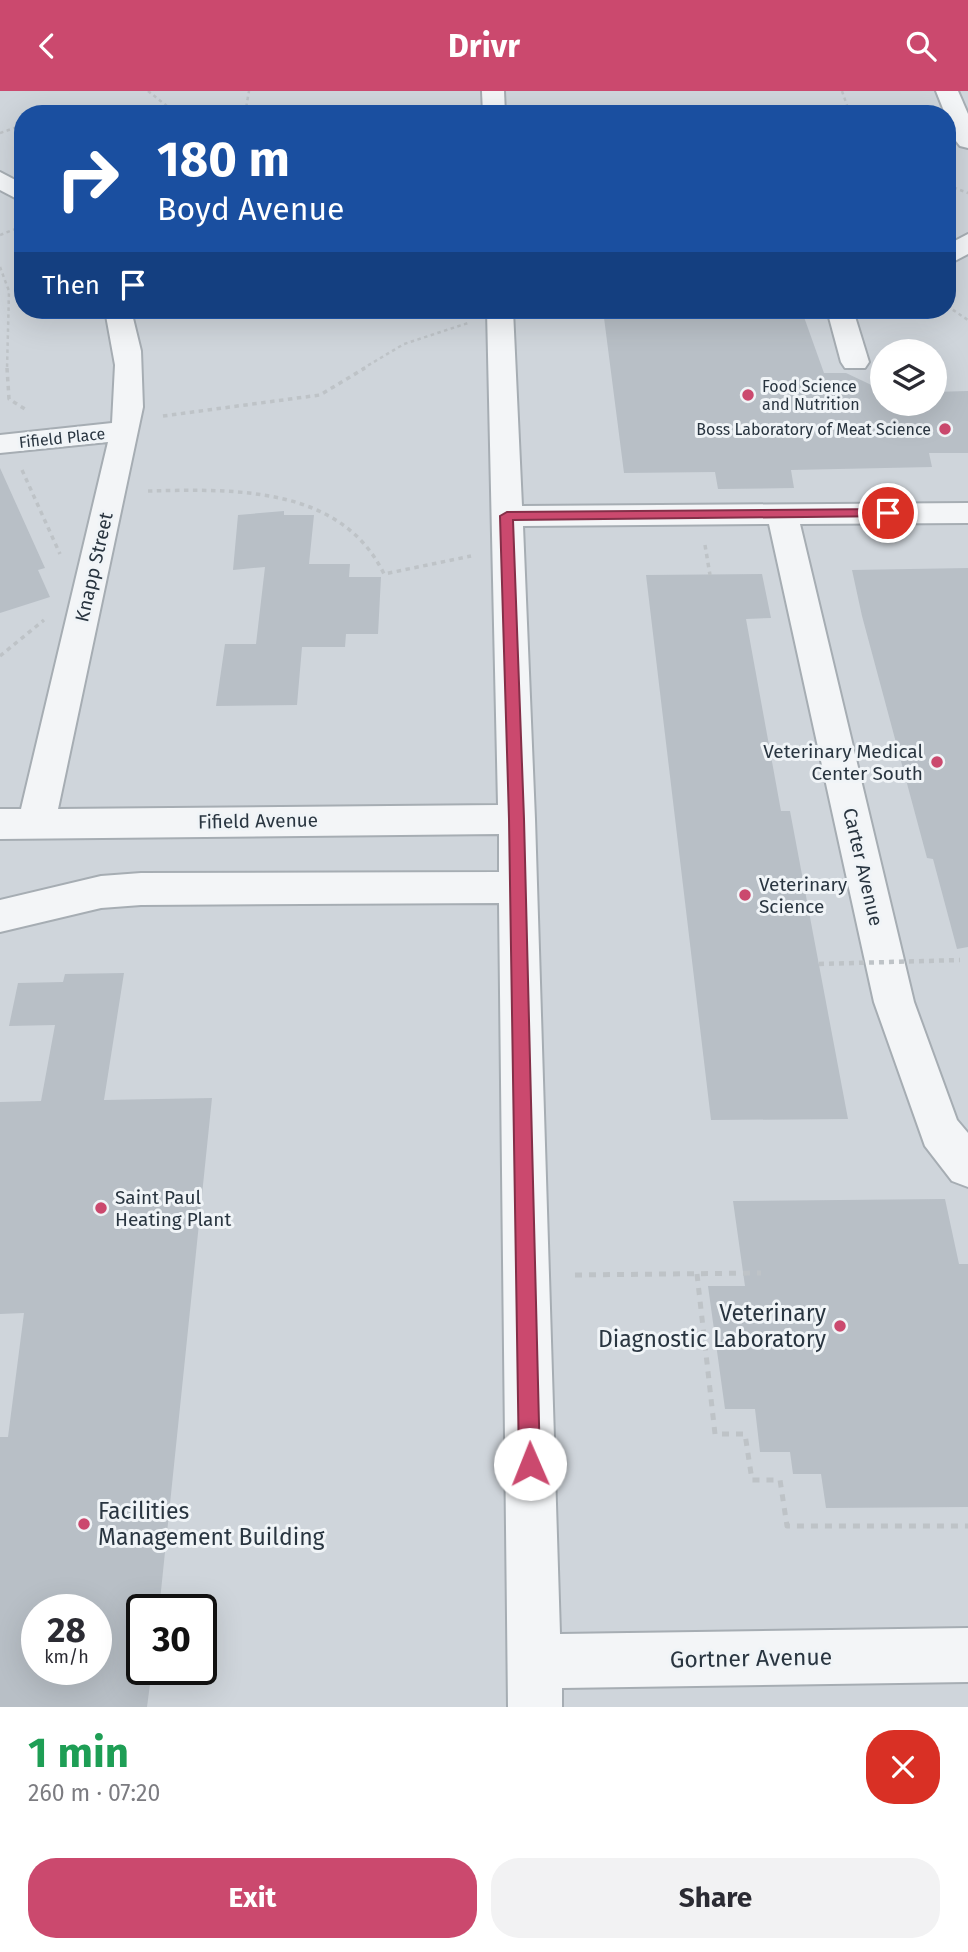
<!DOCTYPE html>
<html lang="en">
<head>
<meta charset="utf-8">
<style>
  body { margin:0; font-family:"Fira Sans",sans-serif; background:#f2f2f3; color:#2b2b33; height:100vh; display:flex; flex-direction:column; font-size:26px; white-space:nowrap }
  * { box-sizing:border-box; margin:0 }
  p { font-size:23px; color:#7c7c81 }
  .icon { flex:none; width:38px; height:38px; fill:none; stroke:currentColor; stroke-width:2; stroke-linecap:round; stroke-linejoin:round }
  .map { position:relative; height:1616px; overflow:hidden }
  .side { display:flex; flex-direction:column; background:#fff; flex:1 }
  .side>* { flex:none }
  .guide { position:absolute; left:14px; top:14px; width:942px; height:214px; border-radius:28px; box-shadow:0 7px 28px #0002; background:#1a4fa0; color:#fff; overflow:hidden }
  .fabs { position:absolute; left:870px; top:248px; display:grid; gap:14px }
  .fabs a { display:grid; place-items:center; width:77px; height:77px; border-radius:50%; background:#fff; box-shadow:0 7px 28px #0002; font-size:35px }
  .speed { position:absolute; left:21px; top:1503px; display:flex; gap:14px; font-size:35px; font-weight:700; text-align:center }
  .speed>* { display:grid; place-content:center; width:91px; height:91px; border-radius:50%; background:#fff; box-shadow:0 7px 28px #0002; line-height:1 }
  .speed small { font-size:18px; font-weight:400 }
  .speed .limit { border:4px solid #111; border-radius:10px; background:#fff; color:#111 }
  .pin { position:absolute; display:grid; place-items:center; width:60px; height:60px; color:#fff; margin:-30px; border:4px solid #fff; border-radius:50%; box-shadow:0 2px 7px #0007 }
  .me { position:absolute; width:77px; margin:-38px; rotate:359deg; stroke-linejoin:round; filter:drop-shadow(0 0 5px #0008) }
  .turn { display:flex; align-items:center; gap:24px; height:147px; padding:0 28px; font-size:32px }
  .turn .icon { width:91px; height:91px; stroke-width:2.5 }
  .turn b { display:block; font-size:49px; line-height:60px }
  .then { display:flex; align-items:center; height:66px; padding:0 28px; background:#0003; gap:14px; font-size:26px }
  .round { display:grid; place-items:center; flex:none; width:74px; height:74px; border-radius:28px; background:#f2f2f3 }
  .summary { display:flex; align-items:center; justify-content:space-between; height:119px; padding:0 28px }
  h1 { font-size:42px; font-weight:700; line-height:52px; color:#1e9e55 }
  .cta { display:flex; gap:14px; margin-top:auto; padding:14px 28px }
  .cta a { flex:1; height:80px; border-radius:28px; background:#cb496e; color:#fff; font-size:28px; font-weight:700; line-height:80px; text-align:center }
  .cta a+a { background:#f2f2f3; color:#2b2b33 }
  header { display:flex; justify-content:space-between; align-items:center; height:91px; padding:0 28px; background:#cb496e; color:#fff; font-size:32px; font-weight:700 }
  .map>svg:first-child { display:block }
  .built { fill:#cfd5db; fill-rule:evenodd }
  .building { fill:#b8bfc6; fill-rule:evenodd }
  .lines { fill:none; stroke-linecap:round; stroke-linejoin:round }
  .minor-casing { stroke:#a6adb3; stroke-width:4 }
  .path-far2 { stroke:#bec3c7; stroke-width:2.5; stroke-dasharray:3.5 3.5; stroke-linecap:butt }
  .path-far1 { stroke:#bec3c7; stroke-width:3.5; stroke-dasharray:4.5 4.5; stroke-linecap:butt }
  .path { stroke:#bec3c7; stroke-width:5; stroke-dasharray:7 7; stroke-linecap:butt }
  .minor { fill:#f3f5f7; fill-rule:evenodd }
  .path-bridge { stroke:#bec3c7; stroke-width:4.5; stroke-dasharray:5 5; stroke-linecap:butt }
  .route { fill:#cb496e; stroke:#842f48; stroke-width:2 }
  .poi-dot { fill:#cb496e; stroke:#f0f4f7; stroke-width:2.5 }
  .labels { text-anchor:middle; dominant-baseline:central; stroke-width:6; stroke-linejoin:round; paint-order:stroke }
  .far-poi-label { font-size:16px; fill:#293540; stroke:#f0f4f7; text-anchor:start }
  .far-street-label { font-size:16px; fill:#293540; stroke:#f0f4f7 }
  .street-label { font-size:19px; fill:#293540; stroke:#f0f4f7 }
  .poi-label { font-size:19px; fill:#293540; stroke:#f0f4f7; text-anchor:start }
  .near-poi-label { font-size:23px; fill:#293540; stroke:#f0f4f7; text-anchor:end }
  .near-street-label { font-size:23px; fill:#293540; stroke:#f0f4f7 }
</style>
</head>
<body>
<header><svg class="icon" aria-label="back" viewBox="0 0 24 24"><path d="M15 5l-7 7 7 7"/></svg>Drivr<svg class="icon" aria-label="search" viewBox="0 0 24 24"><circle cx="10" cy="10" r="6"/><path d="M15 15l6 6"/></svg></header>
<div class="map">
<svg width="968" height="1616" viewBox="0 0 968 1616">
  <rect width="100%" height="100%" fill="#e1e5e9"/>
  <!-- built -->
  <path class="built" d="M0,0H968V1616H0ZM23,23H947V219H23ZM882,261H934V313H882ZM37,1519H96V1578H37ZM142,1519H201V1578H142Z"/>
  <!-- building -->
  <g class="building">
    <path d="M603,219H792L794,227L804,226L824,282H846L882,299V313H934V301L968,300V362H929L932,376L791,379L794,397L718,398L715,381L624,382Z"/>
    <path d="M0,377L45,477L38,479L50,506L0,522Z"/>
    <path d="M284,420V424H314L309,473H350L349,486H381L378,543H346L345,556H302L297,614L216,615L225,553H256L265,476L233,479L238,424Z"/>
    <path d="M968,477V856L957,858L933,768L927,767L862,525L852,479Z"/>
    <path d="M762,483L771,527L746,528L781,720H790L848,1028L711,1029L646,484Z"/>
    <path d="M124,882L104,1009L212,1007L159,1519H142V1578H152L147,1616H0V1346H8L24,1222L0,1223V1011L41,1010L55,934L9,935L18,892L63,891L65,883ZM37,1519H96V1578H37Z"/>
    <path d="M945,1108L959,1173H968V1416L826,1417L821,1383H793L790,1361H760L755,1318H725L708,1195H745L733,1110Z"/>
  </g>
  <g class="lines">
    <defs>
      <g id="minor">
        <path d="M482,0H504L505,23H483Z"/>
        <path d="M936,0H958L968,23V57L960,55L956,50Z"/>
        <path d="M0,81L23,93V111L0,99Z"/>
        <path d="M968,143V163L947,174V154Z"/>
        <path d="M105,219H131L141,260L143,316L58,718L498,714L487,219H513L522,415L968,412V432L800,433L914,911L957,1029L968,1042V1096L952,1090L925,1055L874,911L769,433L523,435L535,728L560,1543L968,1537V1591L562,1597V1616H508L499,812L141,814L101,817L0,841V809L101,785L141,782L499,781V743L0,748V718H21L108,351L0,362V344L112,332L115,274Z"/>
        <path d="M827,219H853L869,271L865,277H845L841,271Z"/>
      </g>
    </defs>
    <!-- minor casing -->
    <use href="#minor" class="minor-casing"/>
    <!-- path-far2 -->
    <g class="path-far2">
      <path d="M148,0L177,23"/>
      <path d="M842,0L850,23"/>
      <path d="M245,23L249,0"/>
      <path d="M0,42L23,34"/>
      <path d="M947,94L968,102"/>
      <path d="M0,144L23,135"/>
      <path d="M0,176L9,200L7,278"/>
      <path d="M947,215L968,229"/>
      <path d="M362,278L404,253L468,232"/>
    </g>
    <!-- path-far1 -->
    <g class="path-far1">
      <path d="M7,277L9,308L28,320"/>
      <path d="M163,325L320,304L365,277"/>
      <path d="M22,379L60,463"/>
      <path d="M148,400C231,398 341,394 384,483L471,465"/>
      <path d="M705,454L710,484"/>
      <path d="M0,565L44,529"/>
    </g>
    <!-- path -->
    <g class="path">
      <path d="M697,1183L715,1343H745L752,1389H780L787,1435H968"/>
      <path d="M575,1184L761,1182"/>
    </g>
    <!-- minor -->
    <use href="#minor" class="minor"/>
    <!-- path-bridge -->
    <path class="path-bridge" d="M819,873L960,869"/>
  </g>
  <!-- route -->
  <path class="route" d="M888,418L893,420V425L513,429L524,728L540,1373L537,1380L530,1383L522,1380L519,1373L509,728L500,425L507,421Z"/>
  <!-- markers -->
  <g class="poi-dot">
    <circle cx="748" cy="304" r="7"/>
    <circle cx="945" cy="338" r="7"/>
    <circle cx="937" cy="671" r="7"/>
    <circle cx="745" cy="804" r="7"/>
    <circle cx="101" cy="1117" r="7"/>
    <circle cx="840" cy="1235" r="7"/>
    <circle cx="84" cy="1433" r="7"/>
  </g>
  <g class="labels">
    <!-- far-poi labels -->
    <g class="far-poi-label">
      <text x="762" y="295">Food Science<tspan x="762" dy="18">and Nutrition</tspan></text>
      <text x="931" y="338" text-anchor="end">Boss Laboratory of Meat Science</text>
    </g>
    <!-- far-street labels -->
    <g class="far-street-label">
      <text transform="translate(62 347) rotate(-6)">Fifield Place</text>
    </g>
    <!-- street labels -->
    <g class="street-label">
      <text transform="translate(94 476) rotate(-77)">Knapp Street</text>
      <text transform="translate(258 730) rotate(-1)">Fifield Avenue</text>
      <text transform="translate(863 776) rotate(77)">Carter Avenue</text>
    </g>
    <!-- poi labels -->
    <g class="poi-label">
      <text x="923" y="660" text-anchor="end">Veterinary Medical<tspan x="923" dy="22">Center South</tspan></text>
      <text x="759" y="793">Veterinary<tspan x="759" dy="22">Science</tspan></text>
      <text x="115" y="1106">Saint Paul<tspan x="115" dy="22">Heating Plant</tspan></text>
    </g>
    <!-- near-poi labels -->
    <g class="near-poi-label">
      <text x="826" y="1222">Veterinary<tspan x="826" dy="26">Diagnostic Laboratory</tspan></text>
      <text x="98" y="1420" text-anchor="start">Facilities<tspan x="98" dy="26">Management Building</tspan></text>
    </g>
    <!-- near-street labels -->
    <g class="near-street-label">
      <text transform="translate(751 1567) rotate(-1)">Gortner Avenue</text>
    </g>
  </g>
</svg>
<div class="fabs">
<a><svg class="icon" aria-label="layers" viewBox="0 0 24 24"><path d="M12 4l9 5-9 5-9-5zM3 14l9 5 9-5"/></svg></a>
</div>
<div class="speed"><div>28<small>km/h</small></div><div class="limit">30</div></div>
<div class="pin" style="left:888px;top:422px;background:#d93025"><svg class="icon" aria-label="arrive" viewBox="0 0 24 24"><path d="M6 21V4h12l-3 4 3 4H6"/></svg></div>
<svg class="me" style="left:530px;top:1373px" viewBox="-20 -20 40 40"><circle r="19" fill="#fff"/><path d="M0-13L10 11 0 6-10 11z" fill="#cb496e"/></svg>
<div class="guide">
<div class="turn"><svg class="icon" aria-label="right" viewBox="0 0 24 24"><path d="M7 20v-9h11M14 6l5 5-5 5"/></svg><div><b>180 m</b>Boyd Avenue</div></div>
<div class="then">Then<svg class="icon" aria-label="arrive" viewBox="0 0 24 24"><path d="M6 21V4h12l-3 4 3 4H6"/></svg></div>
</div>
</div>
<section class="side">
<div class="summary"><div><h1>1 min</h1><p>260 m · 07:20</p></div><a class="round" style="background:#d93025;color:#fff"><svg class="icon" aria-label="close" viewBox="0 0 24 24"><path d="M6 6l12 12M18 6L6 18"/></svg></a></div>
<div class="cta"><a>Exit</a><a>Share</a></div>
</section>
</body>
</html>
